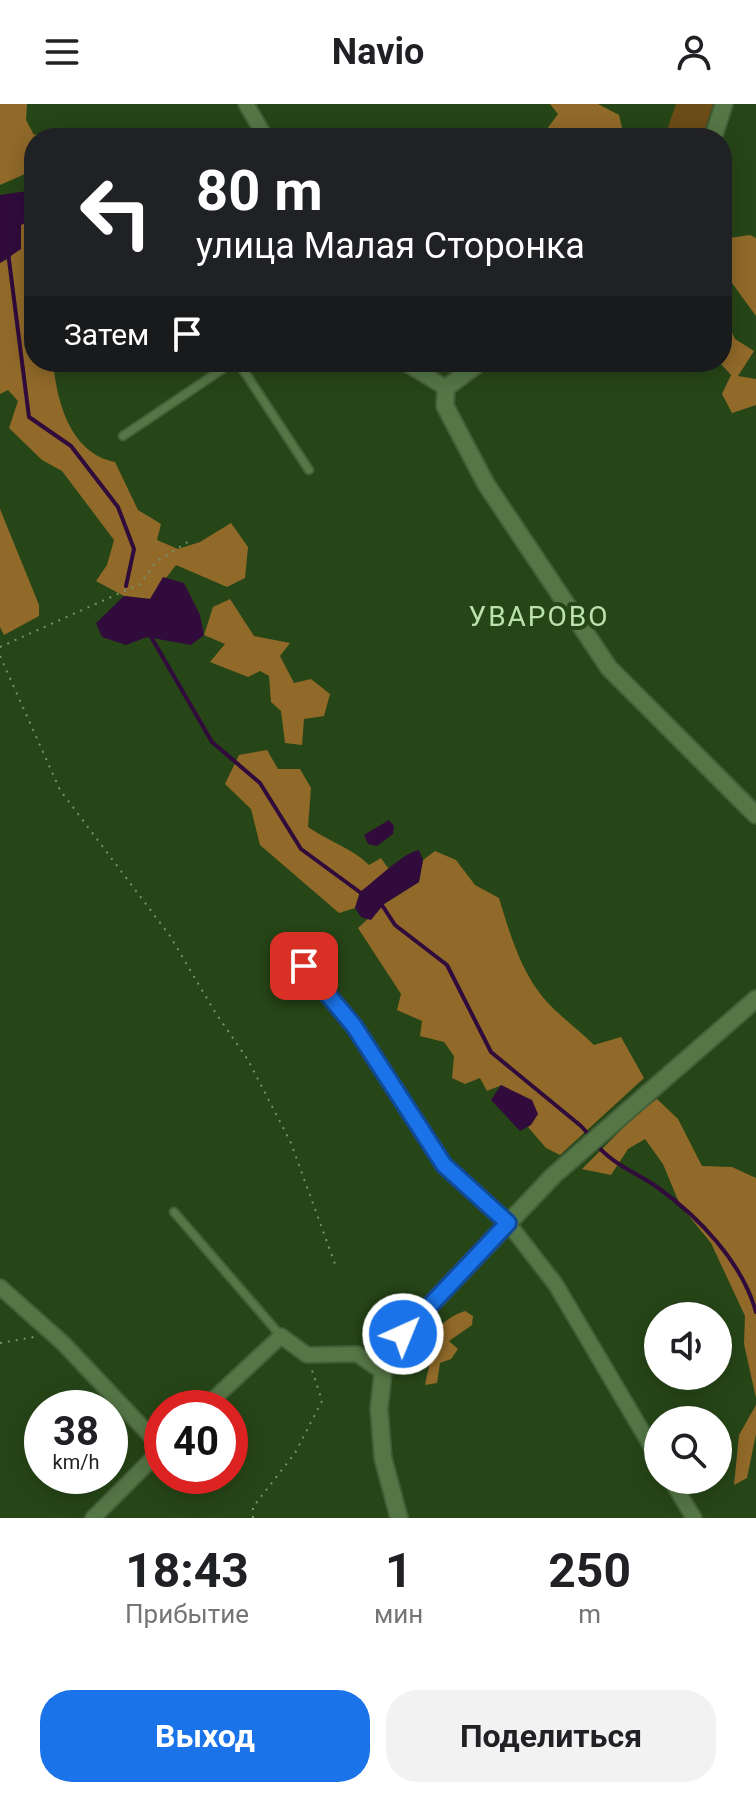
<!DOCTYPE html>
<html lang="ru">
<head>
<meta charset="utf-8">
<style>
  body { margin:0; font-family:Roboto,sans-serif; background:#f2f2f2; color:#202124; height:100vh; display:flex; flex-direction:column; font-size:30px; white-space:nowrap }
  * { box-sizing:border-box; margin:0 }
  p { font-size:26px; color:#757577 }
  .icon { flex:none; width:44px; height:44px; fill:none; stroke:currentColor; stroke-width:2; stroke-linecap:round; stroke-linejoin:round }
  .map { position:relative; height:1414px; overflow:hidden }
  .sheet { display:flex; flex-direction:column; background:#fff; flex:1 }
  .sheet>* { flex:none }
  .hud { position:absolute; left:24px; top:24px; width:708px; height:244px; border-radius:32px; box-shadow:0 4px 20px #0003; background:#202124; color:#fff; overflow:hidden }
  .controls { position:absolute; left:644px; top:1198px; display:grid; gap:16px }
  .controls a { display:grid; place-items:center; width:88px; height:88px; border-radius:50%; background:#fff; box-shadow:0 4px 20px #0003; font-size:40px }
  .speed { position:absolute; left:24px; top:1286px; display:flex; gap:16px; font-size:40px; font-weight:700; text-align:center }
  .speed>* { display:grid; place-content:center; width:104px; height:104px; border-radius:50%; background:#fff; box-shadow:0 4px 20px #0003; line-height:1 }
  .speed small { font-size:20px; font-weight:400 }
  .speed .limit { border:12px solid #d22; background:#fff; color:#111 }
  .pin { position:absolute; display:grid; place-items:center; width:68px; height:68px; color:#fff; margin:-34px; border-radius:16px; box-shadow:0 4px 12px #0006 }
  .me { position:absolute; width:88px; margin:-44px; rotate:44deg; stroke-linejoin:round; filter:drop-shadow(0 0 6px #0008) }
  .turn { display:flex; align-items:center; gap:28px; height:168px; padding:0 40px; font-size:36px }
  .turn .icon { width:104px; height:104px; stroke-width:2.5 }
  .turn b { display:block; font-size:56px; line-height:68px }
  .then { display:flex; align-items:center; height:76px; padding:0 40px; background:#0003; gap:16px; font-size:30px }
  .eta { display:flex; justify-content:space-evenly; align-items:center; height:136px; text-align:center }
  .eta b { font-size:48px; font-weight:700; line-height:56px }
  .button { display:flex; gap:16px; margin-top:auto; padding:16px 40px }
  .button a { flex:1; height:92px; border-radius:32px; background:#1a73e8; color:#fff; font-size:32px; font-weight:700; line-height:92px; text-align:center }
  .button a+a { background:#f2f2f2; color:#202124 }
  header { display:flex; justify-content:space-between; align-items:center; height:104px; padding:0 40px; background:#fff; font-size:36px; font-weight:700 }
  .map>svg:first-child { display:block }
  .green { fill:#6c4d18 }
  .forest { fill:#916a29 }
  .water { fill:#300b3c }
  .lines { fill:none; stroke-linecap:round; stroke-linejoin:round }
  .stream { stroke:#300b3c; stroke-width:4 }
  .service-casing { stroke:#435f38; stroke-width:11 }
  .minor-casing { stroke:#435f38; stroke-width:18 }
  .tertiary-casing { stroke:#435f38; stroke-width:20 }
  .path { stroke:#78916d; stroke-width:2; stroke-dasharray:2 6; stroke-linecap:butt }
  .service { stroke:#557746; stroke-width:7 }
  .minor { stroke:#557746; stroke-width:14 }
  .tertiary { stroke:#557746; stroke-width:16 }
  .route-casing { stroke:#114b97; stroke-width:20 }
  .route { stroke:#1a73e8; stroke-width:14 }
  .labels { text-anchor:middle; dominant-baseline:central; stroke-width:8; stroke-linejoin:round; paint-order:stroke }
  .quarter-label { font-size:28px; letter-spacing:2px; fill:#bbe1ac; stroke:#264617 }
</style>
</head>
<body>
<header><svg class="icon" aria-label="menu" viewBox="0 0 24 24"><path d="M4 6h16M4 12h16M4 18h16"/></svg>Navio<svg class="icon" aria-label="person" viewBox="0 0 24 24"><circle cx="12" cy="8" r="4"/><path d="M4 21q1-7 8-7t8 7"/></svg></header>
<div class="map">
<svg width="756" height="1414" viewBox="0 0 756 1414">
  <rect width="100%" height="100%" fill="#264617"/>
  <!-- green -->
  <path class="green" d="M676,0H713L702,34H669L672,29L668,23Z"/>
  <!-- forest -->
  <g class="forest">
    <path d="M0,0H27L26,16L34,31L61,24L80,30L79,34H34V66L0,81Z"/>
    <path d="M550,0H598L619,11L622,24L600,25L601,34H554L547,25L558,10Z"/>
    <path d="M34,114V258H53C57,298 70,349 115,358L138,406L161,420L157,436L178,445L200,438L231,419L248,443L245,474L227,483L176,461L150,495L124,492L96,477L107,461L114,436L62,367L42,356L9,324L18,297L8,286L0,290V159L11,153L21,121Z"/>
    <path d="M722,123L729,134L750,131L756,134V212L724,168L722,179Z"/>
    <path d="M722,207L735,235L754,247L738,272L756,275V301L732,309L722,290L731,271L719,258Z"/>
    <path d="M0,405L39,501V512L4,531L0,523Z"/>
    <path d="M230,495L254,532L290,539L280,552L294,579L311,575L330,590L324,612L304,615L302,641L285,639L281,607L271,598L269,572L260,567L248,573L210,558L225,540L204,531L213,503Z"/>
    <path d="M267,646L278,665H300L311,684L308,723C328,737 352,744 369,761L381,754L390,767L360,788L355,804L339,809L260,741L251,705L225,680L239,651Z"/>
    <path d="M435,747L456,756L475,781L499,794C510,830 521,869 547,898C561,913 579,926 594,941L621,933L644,974L560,1051L546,1044L528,1023L531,1020L502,981L487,987L480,974L465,980L452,974L454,952L444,938L420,932L422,917L397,906L401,890L358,824L384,800L419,778L423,756Z"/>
    <path d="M657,995L678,1015L702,1062L732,1063L756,1074V1294L744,1240L745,1212L711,1139L680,1101L663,1060L645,1035L628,1045L611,1071L582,1065L639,1008Z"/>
    <path d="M465,1207L473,1212L472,1221L449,1237L458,1245L451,1255L440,1259L437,1279L425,1281L429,1262L419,1254C425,1235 446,1212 465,1207Z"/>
    <path d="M390,1218V1226L378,1246H368L366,1233L377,1219Z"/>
    <path d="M756,1301V1330L747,1374L734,1381L739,1331Z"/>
  </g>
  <!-- water -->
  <g class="water">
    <path d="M34,86V114L21,121V145L0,159V91Z"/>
    <path d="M163,473L184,479L200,511L204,531L191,541L147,533L126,541L102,533L96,519L124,492L150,495Z"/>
    <path d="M389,716L394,722L393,730L377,742L368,740L364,731Z"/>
    <path d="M419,746L423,756L419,778L384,800L371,816L361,813L355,804L360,788C375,777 404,748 419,746Z"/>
    <path d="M501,981L532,996L538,1010L531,1021L520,1027L491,996Z"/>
  </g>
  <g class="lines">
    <!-- stream -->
    <g class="stream">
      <path d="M8,148L29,313L71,342L118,403L134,445L126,482"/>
      <path d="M150,531L212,638L260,679L301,745L361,789"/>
      <path d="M380,798L395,821L447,861L491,948L581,1022L591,1033"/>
      <path d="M596,1040C612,1060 637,1069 657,1083C699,1113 742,1158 756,1208"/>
    </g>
    <defs>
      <g id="service">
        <path d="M238,258L309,366"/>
        <path d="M123,332L233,258"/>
        <path d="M174,1108L281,1232"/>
      </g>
      <g id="minor">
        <path d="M246,0L266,34"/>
        <path d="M404,258L446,284"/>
        <path d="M304,862L354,922L444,1061L508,1119L556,1181L658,1354"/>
        <path d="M0,1183L64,1240L162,1344"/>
        <path d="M204,1304L281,1232L307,1251L357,1250L383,1268"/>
        <path d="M671,1376L694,1414"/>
        <path d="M93,1414L162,1345"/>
      </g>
      <g id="tertiary">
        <path d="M713,34L724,0"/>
        <path d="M480,258L446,284L445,302L486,380L609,564L756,711"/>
        <path d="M399,1414L383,1354L379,1305L383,1268L403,1230L554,1071L756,895"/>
      </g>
    </defs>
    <!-- service casing -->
    <use href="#service" class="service-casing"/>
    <!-- minor casing -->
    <use href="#minor" class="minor-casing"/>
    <!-- tertiary casing -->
    <use href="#tertiary" class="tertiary-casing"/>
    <!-- path -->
    <g class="path">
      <path d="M0,543L140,480L156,458L191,436"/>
      <path d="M0,552L60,686L170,832L215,908L248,956L291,1039L335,1160"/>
      <path d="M0,1239L34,1233"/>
      <path d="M253,1414V1403L295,1349L322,1297L311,1263"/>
    </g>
    <!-- service -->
    <use href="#service" class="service"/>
    <!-- minor -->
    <use href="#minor" class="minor"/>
    <!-- tertiary -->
    <use href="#tertiary" class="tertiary"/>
  </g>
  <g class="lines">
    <defs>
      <path id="route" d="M304,862L354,922L444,1061L508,1119L403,1230"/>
    </defs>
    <!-- route casing -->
    <use href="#route" class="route-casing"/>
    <!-- route -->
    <use href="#route" class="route"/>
  </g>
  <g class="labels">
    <!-- quarter labels -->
    <g class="quarter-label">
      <text x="539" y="512">УВАРОВО</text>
    </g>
  </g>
</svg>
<div class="controls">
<a><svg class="icon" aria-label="sound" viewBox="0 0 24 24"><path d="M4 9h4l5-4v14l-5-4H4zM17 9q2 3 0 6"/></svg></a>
<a><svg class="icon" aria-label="search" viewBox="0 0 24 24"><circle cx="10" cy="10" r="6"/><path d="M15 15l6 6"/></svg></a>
</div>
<div class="speed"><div>38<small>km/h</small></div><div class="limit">40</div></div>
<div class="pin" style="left:304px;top:862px;background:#d93025"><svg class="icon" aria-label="arrive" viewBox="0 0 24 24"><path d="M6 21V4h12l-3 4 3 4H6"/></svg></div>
<svg class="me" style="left:403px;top:1230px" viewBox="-20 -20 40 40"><circle r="17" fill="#1a73e8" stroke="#fff" stroke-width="3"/><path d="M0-11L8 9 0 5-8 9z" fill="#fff"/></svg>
<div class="hud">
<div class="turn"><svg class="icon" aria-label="left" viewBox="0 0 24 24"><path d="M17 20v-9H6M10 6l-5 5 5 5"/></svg><div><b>80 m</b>улица Малая Сторонка</div></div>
<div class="then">Затем<svg class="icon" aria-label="arrive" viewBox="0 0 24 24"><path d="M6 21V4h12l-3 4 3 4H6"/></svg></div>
</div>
</div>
<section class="sheet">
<div class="eta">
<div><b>18:43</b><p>Прибытие</p></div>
<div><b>1</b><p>мин</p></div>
<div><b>250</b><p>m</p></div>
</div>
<div class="button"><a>Выход</a><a>Поделиться</a></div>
</section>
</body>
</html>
